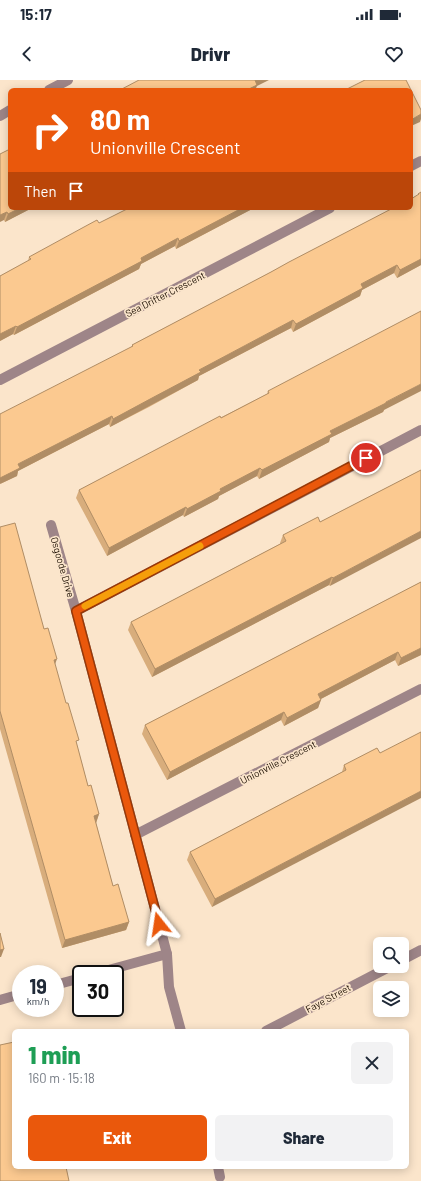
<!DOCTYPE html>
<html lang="en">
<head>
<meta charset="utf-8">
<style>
  body { margin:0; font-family:Barlow,sans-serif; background:#f2f2f3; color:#1f2937; height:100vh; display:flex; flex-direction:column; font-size:15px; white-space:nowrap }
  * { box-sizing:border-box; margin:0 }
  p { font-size:13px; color:#747a83 }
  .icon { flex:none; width:22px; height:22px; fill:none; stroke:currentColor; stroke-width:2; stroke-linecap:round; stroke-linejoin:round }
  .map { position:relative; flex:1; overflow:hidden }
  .drawer { position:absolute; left:12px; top:949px; width:397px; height:140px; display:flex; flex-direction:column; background:#fff; border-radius:6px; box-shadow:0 2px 10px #0003 }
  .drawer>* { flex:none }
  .hud { position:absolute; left:8px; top:8px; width:405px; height:122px; border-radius:6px; box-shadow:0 2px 10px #0003; background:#ea580c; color:#fff; overflow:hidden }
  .fabs { position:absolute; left:373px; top:857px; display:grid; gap:8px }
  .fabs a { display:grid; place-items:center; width:36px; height:36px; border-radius:6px; background:#fff; box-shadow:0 2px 10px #0003; font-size:20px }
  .speed { position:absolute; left:12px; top:885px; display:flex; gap:8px; font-size:20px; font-weight:700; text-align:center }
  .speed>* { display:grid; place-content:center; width:52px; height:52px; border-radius:50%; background:#fff; box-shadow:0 2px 10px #0003; line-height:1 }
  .speed small { font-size:10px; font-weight:400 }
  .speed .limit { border:2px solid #111; border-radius:6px; background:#fff; color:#111 }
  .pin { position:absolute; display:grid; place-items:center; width:34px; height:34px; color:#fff; margin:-17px; border:2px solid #fff; border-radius:50%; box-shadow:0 1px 4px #0007 }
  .me { position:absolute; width:44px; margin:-22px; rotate:345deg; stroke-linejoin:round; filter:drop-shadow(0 0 3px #0008) }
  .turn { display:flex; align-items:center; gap:14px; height:84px; padding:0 16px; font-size:18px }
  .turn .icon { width:52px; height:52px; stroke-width:2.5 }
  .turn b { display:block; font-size:28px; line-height:34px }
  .then { display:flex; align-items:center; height:38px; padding:0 16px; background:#0003; gap:8px; font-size:15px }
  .round { display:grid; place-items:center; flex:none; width:42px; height:42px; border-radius:6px; background:#f2f2f3 }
  .head { display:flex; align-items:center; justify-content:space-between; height:68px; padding:0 16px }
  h1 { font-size:24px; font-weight:800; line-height:30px; color:#1e9e55 }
  .button { display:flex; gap:8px; margin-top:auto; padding:8px 16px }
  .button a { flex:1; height:46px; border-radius:6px; background:#ea580c; color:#fff; font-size:16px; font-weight:800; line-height:46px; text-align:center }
  .button a+a { background:#f2f2f3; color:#1f2937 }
  .status { display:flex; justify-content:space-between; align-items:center; height:28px; padding:0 20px; background:#fff; direction:ltr }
  .status svg { height:11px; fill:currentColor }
  header { display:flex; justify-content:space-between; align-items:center; height:52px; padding:0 16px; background:#fff; font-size:18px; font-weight:800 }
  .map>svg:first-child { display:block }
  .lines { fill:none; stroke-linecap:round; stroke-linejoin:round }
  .minor { stroke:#9e8588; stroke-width:10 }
  .wall { fill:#d8ad7c }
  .shaded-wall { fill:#b08d65 }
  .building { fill:#fbc990; stroke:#b08d65 }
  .route-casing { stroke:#983908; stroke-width:10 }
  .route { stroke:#ea580c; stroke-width:7 }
  .slow { stroke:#f59e0b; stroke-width:7 }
  .labels { text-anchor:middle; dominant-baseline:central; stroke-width:3.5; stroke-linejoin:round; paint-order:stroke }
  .street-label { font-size:10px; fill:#1c0f02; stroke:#fbe5cb }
</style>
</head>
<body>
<div class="status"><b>15:17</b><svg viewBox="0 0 49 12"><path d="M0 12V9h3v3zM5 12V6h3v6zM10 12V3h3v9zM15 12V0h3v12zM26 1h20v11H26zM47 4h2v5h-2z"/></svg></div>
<header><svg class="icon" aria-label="back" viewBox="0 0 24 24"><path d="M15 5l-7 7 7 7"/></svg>Drivr<svg class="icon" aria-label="heart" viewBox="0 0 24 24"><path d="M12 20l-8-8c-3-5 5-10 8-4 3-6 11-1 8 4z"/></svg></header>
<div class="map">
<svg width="421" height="1101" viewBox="0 0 421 1101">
  <rect width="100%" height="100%" fill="#fbe5cb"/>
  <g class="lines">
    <!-- minor -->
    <g class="minor">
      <path d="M49,10L68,0"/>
      <path d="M0,36L10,30"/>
      <path d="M411,86L421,81"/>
      <path d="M0,300L330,128"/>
      <path d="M51,445L76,531L167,874L94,894"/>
      <path d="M76,531L421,350"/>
      <path d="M135,755L421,609"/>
      <path d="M167,874L169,907L181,951"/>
      <path d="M402,880L421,870"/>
      <path d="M55,905L81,898"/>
      <path d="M0,920L21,914"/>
      <path d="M266,951L391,886"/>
      <path d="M218,1087L220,1097"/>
    </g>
  </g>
  <!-- wall -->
  <g class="wall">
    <path d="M0,74L10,128H32L5,142L4,140Z"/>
    <path d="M421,112V185L397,198L394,193L362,210L360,216L293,252L291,248L199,296L198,300L149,327L110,347L109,344L18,391L17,396L0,404L132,266V265L418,115V114Z"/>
    <path d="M254,128L176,169L175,166L141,184L139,189L14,255L13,254L0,261V196L28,181L29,177L99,143Z"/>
    <path d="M268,311L384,330L383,332L330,358L329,362L259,399L257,396L219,416L218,419L184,437L183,435L107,476L76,418L79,410L267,314Z"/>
    <path d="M421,390L330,506L329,505L152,597L128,550L131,542L280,464V463L283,455L320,442Z"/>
    <path d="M0,447L44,549L77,665L88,706L99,734L96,743L113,806L129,842L126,850L62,868L0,649Z"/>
    <path d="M421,502V575L398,586L395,580L321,619L318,628L284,646L281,640L167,700L142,654L145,645Z"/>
    <path d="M380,673L212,827L187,780L190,772L342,692L344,685Z"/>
  </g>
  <!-- shaded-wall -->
  <g class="shaded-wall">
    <path d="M255,0H269L257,6L255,10H247Z"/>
    <path d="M421,34V39L420,42L411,46V40Z"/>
    <path d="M20,128H32L5,142L8,134Z"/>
    <path d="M242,128H254L176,169L179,161Z"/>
    <path d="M7,132L4,140L0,142V135Z"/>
    <path d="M178,158L175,166L141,184L139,189L14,255L17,247L141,178Z"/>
    <path d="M421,179V185L397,198L400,190Z"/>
    <path d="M397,185L394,193L362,210L360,216L293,252L296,244L361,204Z"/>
    <path d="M293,240L291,248L199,296L198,300L110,347L113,339L199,290Z"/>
    <path d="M16,246L13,254L0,261V254Z"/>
    <path d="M421,304V311L384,330L383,332L330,358L329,362L259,399L262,390L330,351Z"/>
    <path d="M112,336L109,344L18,391L17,396L0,404V398L18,384Z"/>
    <path d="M260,388L257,396L219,416L218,419L184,437L187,429L220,409Z"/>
    <path d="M186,427L183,435L107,476L109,468Z"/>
    <path d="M421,451V458L330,506L333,498Z"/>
    <path d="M332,497L329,505L152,597L155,589Z"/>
    <path d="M421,568V575L398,586L401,578Z"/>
    <path d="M398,572L395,580L315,622L318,614Z"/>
    <path d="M57,579L54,587V580Z"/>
    <path d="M321,620L318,628L284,646L287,638Z"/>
    <path d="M284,632L281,640L167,700L170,692Z"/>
    <path d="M421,711V718L212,827L215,819Z"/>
    <path d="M99,734L96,743L91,744L94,736Z"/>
    <path d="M129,842L126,850L62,868L65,860Z"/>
    <path d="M4,869L1,877H0V870Z"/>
  </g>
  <!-- building -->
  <g class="building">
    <path d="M139,0H256H255L257,5L247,10H120Z"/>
    <path d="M365,0H406L411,10H345Z"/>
    <path d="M411,10L421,30V34L411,40Z"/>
    <path d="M10,69V128H20L8,134L7,132L0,135V74Z"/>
    <path d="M421,112V179L400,190L397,185L361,204L363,208L296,244L293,240L199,290L201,292L152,318L113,339L112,336L18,384L20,388L0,398V334L133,266L132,265L271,192L289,182L393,128H411V119L419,114H418Z"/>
    <path d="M129,128H242L179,161L178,158L141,178L142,181L17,247L16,246L0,254V196L31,179L29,177L84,147L97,140L99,143Z"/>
    <path d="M421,231V304L386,322V323L330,351L332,354L262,390L260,388L220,409L221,411L187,429L186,427L109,468L79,410L220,336L221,338L269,313L268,311Z"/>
    <path d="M421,390V451L333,498L332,497L155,589L131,542L286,461L283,455L318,437L320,442Z"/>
    <path d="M15,443L44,549L48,548L57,579L54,580L66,623H68L79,660L76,661L88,706L91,705L99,734L94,736L113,806L118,804L129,842L65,860L0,631V447Z"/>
    <path d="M421,502V568L401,578L398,572L318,614L321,620L287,638L284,632L170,692L145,645Z"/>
    <path d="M421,652V711L215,819L190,772L346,690L344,685L377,668L380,673Z"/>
    <path d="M0,853L4,869L0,870Z"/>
    <path d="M14,962V1087H66L69,1101H0V965Z"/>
  </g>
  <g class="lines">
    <defs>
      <path id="route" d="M159,844L76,531L366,378"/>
    </defs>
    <!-- route casing -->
    <use href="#route" class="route-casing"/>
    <!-- route -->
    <use href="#route" class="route"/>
    <!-- slow -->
    <path class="slow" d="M85,526L200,466"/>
  </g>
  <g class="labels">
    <!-- street labels -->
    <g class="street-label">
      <text transform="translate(165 214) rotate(-27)">Sea Drifter Crescent</text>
      <text transform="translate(63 487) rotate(74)">Osgoode Drive</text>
      <text transform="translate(278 682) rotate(-27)">Unionville Crescent</text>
      <text transform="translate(328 918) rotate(-28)">Faye Street</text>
    </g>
  </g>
</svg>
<div class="fabs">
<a><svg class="icon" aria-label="search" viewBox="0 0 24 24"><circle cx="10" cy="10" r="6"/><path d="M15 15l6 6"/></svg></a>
<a><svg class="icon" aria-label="layers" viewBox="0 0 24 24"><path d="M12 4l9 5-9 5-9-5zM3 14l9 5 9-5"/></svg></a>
</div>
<div class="speed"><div>19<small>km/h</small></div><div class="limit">30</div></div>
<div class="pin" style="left:366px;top:378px;background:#d93025"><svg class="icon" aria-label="arrive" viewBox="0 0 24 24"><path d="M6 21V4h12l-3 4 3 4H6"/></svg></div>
<svg class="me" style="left:159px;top:844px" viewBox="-20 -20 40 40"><path d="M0-17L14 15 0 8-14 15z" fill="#ea580c" stroke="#fff" stroke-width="4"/></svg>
<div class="hud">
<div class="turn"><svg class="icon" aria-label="right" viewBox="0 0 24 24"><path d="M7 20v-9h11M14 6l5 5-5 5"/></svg><div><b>80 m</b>Unionville Crescent</div></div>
<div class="then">Then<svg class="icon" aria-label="arrive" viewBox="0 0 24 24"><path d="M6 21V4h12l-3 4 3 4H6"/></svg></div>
</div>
<section class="drawer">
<div class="head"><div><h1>1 min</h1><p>160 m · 15:18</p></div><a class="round"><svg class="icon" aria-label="close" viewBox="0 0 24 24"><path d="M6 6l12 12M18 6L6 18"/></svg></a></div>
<div class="button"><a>Exit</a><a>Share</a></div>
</section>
</div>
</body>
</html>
